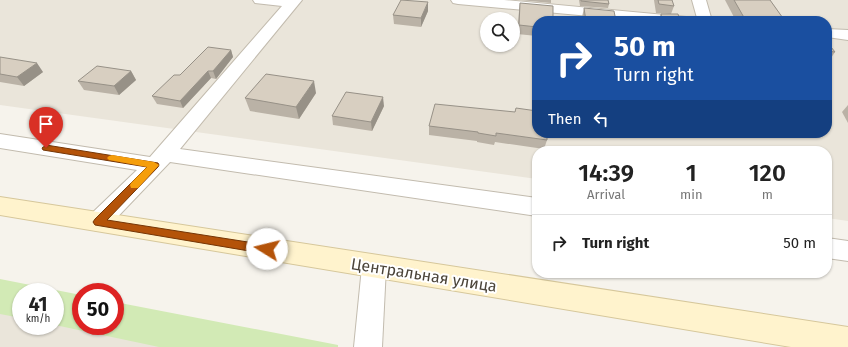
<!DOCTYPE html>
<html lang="en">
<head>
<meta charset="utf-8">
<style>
  body { margin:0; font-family:"Fira Sans",sans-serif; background:#f2f2f2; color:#222; height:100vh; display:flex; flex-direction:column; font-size:15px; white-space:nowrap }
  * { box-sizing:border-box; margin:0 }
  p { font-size:13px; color:#767676 }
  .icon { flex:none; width:22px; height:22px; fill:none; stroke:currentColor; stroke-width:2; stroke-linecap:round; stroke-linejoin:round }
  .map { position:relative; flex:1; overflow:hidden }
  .side { position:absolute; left:532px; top:146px; width:300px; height:132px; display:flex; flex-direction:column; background:#fff; border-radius:16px; box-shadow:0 1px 3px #0004 }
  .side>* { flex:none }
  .top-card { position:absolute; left:532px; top:16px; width:300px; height:122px; border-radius:16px; box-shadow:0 1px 3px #0004; background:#1a4fa0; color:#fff; overflow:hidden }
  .controls { position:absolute; left:480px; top:12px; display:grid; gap:8px }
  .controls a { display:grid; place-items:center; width:40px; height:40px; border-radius:50%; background:#fff; box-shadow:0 1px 3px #0004; font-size:20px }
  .speed { position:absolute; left:12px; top:283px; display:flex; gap:8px; font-size:20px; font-weight:700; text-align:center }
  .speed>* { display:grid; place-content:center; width:52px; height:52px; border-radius:50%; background:#fff; box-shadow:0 1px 3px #0004; line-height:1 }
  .speed small { font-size:10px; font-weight:400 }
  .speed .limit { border:6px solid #d22; background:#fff; color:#111 }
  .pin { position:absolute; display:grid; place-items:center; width:34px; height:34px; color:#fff; margin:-41px -17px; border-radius:50% 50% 50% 0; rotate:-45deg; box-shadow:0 0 4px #0007 }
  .pin .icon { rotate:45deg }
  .me { position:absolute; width:44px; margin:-22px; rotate:279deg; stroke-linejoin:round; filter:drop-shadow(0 0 3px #0008) }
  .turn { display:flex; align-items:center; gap:14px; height:84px; padding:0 16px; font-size:18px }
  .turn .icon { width:52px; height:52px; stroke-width:2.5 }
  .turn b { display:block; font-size:28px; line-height:34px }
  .then { display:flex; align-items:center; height:38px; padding:0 16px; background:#0003; gap:8px; font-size:15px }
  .eta { display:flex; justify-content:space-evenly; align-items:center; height:68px; text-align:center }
  .eta b { font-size:24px; font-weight:600; line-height:28px }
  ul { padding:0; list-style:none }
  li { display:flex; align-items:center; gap:12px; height:56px; padding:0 16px; border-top:1px solid #e0e0e0 }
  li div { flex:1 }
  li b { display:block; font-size:15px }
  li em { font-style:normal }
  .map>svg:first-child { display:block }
  .residential { fill:#eae5da; fill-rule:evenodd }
  .green { fill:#d2eab5 }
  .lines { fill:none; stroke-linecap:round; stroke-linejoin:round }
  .minor-casing { stroke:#c2bbae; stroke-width:2 }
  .secondary-casing { stroke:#d6c79b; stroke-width:2 }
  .minor { fill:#fff; fill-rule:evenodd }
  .secondary { fill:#fff3cd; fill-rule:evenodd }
  .wall { fill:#bab2a6 }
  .shaded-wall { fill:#979187 }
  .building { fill:#d8cfc1; stroke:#979187 }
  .route { fill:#b45309; stroke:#753606 }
  .slow { fill:#f59e0b }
  .labels { text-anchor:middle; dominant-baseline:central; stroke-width:4; stroke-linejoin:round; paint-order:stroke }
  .near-street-label { font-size:16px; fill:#4b4439; stroke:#fff }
</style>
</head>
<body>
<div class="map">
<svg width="848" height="347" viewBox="0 0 848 347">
  <rect width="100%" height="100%" fill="#f6f3ec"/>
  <!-- residential -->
  <g class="residential">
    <path d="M0,0H848V221L827,218V151H537V179L0,105ZM487,19H513V45H487ZM537,21H827V133H537Z"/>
    <path d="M0,287L21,292V326H55V298L81,326H115L311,347H0Z"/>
  </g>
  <!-- green -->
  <path class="green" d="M0,279L81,295V326H115V302L338,345V347H159L55,325V292H21V318L0,314Z"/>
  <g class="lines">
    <defs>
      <g id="minor">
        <path d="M253,0H302L180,149L537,198V216L170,162L106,229L98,231L90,229L86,222L90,215L137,170L0,148V134L150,157L282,6L255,3Z"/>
        <path d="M451,0H504L697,18L692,0H706L712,21H644L458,4L453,3Z"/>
        <path d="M827,29L848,30V40L827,37Z"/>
        <path d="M827,238L848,241V261L827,258Z"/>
        <path d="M374,256L383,259L386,267L382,347H354L362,267L365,259Z"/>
      </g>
      <path id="secondary" d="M0,197L848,327V347H791L0,215Z"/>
    </defs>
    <!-- minor casing -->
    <use href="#minor" class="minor-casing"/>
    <!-- secondary casing -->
    <use href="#secondary" class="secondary-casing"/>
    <!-- minor -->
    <use href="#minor" class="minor"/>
    <!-- secondary -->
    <use href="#secondary" class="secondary"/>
  </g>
  <!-- wall -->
  <g class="wall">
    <path d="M520,0H551V3Z"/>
    <path d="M579,0H608L609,4L608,8L580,6Z"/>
    <path d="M654,0H672L674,6L671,14L656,13Z"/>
    <path d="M725,0H770L785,21H736Z"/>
    <path d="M520,3L537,21V36L517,34L519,11Z"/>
    <path d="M584,8L616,21H582V17Z"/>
    <path d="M428,11L421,27L394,24L393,15Z"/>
    <path d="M661,14L680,21H658Z"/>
    <path d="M827,42L835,52L829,61H827Z"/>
    <path d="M231,50L233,57L216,79L211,78L183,108L157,104L152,96Z"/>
    <path d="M0,57L43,72L24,86L0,82Z"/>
    <path d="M131,71L136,80L119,95L84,90L78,81Z"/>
    <path d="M316,93L299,119L250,111L245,98Z"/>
    <path d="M848,105V123L842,112Z"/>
    <path d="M384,106L372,131L333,125L332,116Z"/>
    <path d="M516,108L547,140L544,149L495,142L494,145L477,142V141L429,135V126L515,112Z"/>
  </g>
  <!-- shaded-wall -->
  <g class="shaded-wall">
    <path d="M428,2V11L421,27V18Z"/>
    <path d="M231,50L233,57L216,79L213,71Z"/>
    <path d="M37,63L43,72L24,86L17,77Z"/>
    <path d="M131,71L136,80L119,95L114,86Z"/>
    <path d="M208,71L211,78L183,108L180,101Z"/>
    <path d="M314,81L316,93L299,119L296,107Z"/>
    <path d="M383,97L384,106L372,131L371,122Z"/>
  </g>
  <!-- building -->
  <g class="building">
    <path d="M401,0L428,2L421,18L393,15Z"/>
    <path d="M581,0H608L609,4L581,1Z"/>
    <path d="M658,0H672L674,6L659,4Z"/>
    <path d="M734,0H770L785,21H746Z"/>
    <path d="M520,3L553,6V21H537V27L519,25Z"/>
    <path d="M584,8L614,11L616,21H586Z"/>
    <path d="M661,14H678L680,21H662Z"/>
    <path d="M827,42L835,52L827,51Z"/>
    <path d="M208,47L231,50L213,71H208L180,101L152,96L174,75H180Z"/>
    <path d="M0,57L37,63L17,77L0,74Z"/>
    <path d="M97,66L131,71L114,86L78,81Z"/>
    <path d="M266,74L314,81L296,107L245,98Z"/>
    <path d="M346,92L383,97L371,122L332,116Z"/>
    <path d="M435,104L515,112L516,108L537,111V133H547V140L496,133V136L478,133V132L429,126Z"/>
  </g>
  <!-- route -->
  <path class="route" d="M46,145L158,163L159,165L158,167L107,220L267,245L271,246L272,249L271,253L267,254L95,225L93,222L95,219L147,167L43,150L42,148Z"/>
  <!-- slow -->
  <path class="slow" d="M112,155L154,162L159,165L138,188H131L130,185L131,183L147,167L109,160L107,158L109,156Z"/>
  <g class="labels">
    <!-- near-street labels -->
    <g class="near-street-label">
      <text transform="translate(424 275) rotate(9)">Центральная улица</text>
    </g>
  </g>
</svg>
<div class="controls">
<a><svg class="icon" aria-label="search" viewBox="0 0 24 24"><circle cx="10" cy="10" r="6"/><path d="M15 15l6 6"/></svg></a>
</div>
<div class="speed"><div>41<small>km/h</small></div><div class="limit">50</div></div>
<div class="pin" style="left:46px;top:148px;background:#d93025"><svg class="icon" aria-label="arrive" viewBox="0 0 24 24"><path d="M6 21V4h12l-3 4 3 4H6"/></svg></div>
<svg class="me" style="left:267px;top:249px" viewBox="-20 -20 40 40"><circle r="19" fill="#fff"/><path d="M0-13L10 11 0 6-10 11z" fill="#b45309"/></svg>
<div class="top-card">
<div class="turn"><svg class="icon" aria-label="right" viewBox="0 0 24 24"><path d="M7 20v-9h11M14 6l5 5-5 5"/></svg><div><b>50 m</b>Turn right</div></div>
<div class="then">Then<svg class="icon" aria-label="left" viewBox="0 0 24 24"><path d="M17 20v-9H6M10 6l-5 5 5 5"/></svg></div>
</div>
<section class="side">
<div class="eta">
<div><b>14:39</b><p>Arrival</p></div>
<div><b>1</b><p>min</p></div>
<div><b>120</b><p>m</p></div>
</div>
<ul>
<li><svg class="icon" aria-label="right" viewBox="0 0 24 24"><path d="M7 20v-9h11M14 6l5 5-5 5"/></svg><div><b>Turn right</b></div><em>50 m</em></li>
</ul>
</section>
</div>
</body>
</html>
